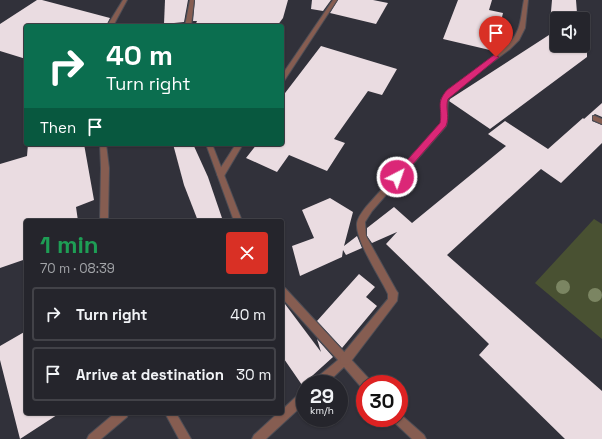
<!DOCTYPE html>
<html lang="en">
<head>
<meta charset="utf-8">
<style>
  body { margin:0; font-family:"Space Grotesk",sans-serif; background:#2d2d34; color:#f1f3f6; height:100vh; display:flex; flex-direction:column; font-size:15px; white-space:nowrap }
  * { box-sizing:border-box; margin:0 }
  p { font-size:13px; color:#a3a5a9 }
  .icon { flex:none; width:22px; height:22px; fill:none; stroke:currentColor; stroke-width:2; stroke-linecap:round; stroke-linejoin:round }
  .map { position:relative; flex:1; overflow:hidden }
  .side { position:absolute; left:24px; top:219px; width:260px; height:196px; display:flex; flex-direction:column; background:#25252c; border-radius:4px; box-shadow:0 1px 3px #0004,0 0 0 1px #424248 }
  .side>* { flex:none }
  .hud { position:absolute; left:24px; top:24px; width:260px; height:122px; border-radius:4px; box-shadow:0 1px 3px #0004,0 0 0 1px #424248; background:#0b6e4f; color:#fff; overflow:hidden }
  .controls { position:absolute; left:550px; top:12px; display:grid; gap:8px }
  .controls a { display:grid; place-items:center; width:40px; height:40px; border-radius:4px; background:#25252c; box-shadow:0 1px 3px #0004,0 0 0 1px #424248; font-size:20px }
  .speed { position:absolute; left:296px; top:375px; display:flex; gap:8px; font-size:20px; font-weight:700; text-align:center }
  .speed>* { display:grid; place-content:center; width:52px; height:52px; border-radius:50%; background:#25252c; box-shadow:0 1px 3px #0004,0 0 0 1px #424248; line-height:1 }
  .speed small { font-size:10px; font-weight:400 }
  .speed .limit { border:6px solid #d22; background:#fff; color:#111 }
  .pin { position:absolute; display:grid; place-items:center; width:34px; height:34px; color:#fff; margin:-41px -17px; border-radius:50% 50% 50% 0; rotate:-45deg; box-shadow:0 0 4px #0007 }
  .pin .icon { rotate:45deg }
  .me { position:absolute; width:44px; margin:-22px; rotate:41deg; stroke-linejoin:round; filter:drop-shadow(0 0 3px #0008) }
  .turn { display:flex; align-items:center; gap:14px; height:84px; padding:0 16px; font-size:18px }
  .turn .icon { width:52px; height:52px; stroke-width:2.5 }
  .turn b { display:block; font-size:28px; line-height:34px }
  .then { display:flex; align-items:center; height:38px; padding:0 16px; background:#0003; gap:8px; font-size:15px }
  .round { display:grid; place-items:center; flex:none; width:42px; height:42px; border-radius:4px; background:#2d2d34 }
  .headline { display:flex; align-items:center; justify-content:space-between; height:68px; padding:0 16px }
  h1 { font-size:24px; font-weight:600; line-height:30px; color:#1e9e55 }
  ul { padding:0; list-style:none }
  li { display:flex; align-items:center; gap:12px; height:54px; margin:0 8px 6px; padding:0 8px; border:2px solid #424248; border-radius:4px }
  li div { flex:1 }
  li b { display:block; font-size:15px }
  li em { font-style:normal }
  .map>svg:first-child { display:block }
  .green { fill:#495132 }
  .building { fill:#eadce1 }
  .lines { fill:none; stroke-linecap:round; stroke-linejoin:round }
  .service-casing { stroke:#4e4e56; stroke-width:2 }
  .minor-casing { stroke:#4e4e56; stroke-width:2 }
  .service { fill:#865d51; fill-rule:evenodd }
  .minor { fill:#865d51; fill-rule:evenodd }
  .tree { fill:#7b8562 }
  .route { fill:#db2777; stroke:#8e194d }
</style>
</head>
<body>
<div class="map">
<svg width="602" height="439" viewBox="0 0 602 439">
  <rect width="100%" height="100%" fill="#31313a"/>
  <!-- green -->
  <path class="green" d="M594,219L602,224V339L535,283Z"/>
  <!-- building -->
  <g class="building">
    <path d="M37,0H42L110,18L106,26H26V59L0,51V24Z"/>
    <path d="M165,0H188L184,22L164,24Z"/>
    <path d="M195,0H288L283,18L277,26H195L197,21H193Z"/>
    <path d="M312,0H331L323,11L311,9Z"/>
    <path d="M338,0H373L388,3L376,24L330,13Z"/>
    <path d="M458,0H492L489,10L503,13L494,51L443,39Z"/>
    <path d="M552,0H576L577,13L580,14V19H557V45H583V20L587,21V57L490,129L449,101L450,99L549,35Z"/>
    <path d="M321,46L397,69L382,95L368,91L334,139L345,143L327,171L289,155L277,172L246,158L257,144H282V97Z"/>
    <path d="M602,103V117L595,114L592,116V121L602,125V143L561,183L541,169L447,255L602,391V439H565L479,355L489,344L386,244L397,232L372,243L367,236V228L394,207L412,223L506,146L488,134L505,121L548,149L583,118L584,119Z"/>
    <path d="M28,144H84L94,200L76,207L78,221H26V259L0,268V164L27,156Z"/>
    <path d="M173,144H193L208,177L223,221H198L184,185Z"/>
    <path d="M330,198L353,212L344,246L357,236L362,248L346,255L343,250L342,257L300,276L292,246L314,238L302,210Z"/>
    <path d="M359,274L375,287L366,297L377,306L342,348L317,321Z"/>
    <path d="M282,300L321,352L317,339L333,357L302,385L282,356Z"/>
    <path d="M26,331V413H60L20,439L0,360V346Z"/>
  </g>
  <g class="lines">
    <defs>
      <g id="service">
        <path d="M190,0H194L191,26H185Z"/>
        <path d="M593,116H595L602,119V124L593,120Z"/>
        <path d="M206,144H212L242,221H234Z"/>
        <path d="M282,287L285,288L370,380L371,384H365V389L362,388L344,367L326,384H313L314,380L338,360L282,298Z"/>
        <path d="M305,391V403L266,439H252L254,435L278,413H282V410L301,392Z"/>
        <path d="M115,413H128L127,417L101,439H87L89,435Z"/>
        <path d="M165,413H176L191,439H179Z"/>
        <path d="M399,413L424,435L426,439H412L394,422L393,418H399Z"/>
      </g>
      <g id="minor">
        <path d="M123,0H127L113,26H107Z"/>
        <path d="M333,0H337L284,81L282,82V75Z"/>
        <path d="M524,0H528L525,28L519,40L510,49L451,93C444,104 450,115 446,126L372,211L365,222L366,236L396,290L398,293L397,301L349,364L345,365L341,364L340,360L341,356L388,299V294C380,277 355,240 357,223C358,217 363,211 366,207L441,123V100L447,91L506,47C522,31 520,20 524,0Z"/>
        <path d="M100,144H106L109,168L108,221H100L101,168Z"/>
        <path d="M236,144H243L224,176H218L217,174L218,172Z"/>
      </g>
    </defs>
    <!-- service casing -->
    <use href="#service" class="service-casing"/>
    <!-- minor casing -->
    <use href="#minor" class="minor-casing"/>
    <!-- service -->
    <use href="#service" class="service"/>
    <!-- minor -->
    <use href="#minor" class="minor"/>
  </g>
  <!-- trees -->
  <g class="tree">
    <circle cx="563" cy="287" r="7"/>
    <circle cx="595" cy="295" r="7"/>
  </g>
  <!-- route -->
  <path class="route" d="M494,55L499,57L448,99C445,108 450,116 446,126L400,179H394L393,177L394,175L440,123C443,108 435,104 447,90Z"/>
</svg>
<div class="controls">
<a><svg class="icon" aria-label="sound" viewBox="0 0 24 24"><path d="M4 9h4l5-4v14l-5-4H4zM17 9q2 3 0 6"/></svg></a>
</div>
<div class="speed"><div>29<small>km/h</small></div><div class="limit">30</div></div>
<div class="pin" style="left:496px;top:57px;background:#d93025"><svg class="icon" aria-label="arrive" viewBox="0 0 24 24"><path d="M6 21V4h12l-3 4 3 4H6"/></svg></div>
<svg class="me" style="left:397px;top:177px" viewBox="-20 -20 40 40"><circle r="17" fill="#db2777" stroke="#fff" stroke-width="3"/><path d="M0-11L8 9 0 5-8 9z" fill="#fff"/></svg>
<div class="hud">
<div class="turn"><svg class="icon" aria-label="right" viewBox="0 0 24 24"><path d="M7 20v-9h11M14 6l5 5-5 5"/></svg><div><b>40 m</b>Turn right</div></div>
<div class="then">Then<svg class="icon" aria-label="arrive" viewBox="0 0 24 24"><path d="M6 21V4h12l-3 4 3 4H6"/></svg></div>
</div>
<section class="side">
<div class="headline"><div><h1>1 min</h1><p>70 m · 08:39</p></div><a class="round" style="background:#d93025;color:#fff"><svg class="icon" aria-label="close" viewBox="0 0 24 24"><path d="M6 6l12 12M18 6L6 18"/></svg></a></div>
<ul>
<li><svg class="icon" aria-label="right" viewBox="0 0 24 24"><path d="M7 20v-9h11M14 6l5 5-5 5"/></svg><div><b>Turn right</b></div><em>40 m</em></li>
<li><svg class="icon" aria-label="arrive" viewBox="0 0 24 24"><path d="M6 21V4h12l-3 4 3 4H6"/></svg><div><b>Arrive at destination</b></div><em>30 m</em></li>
</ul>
</section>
</div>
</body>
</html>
